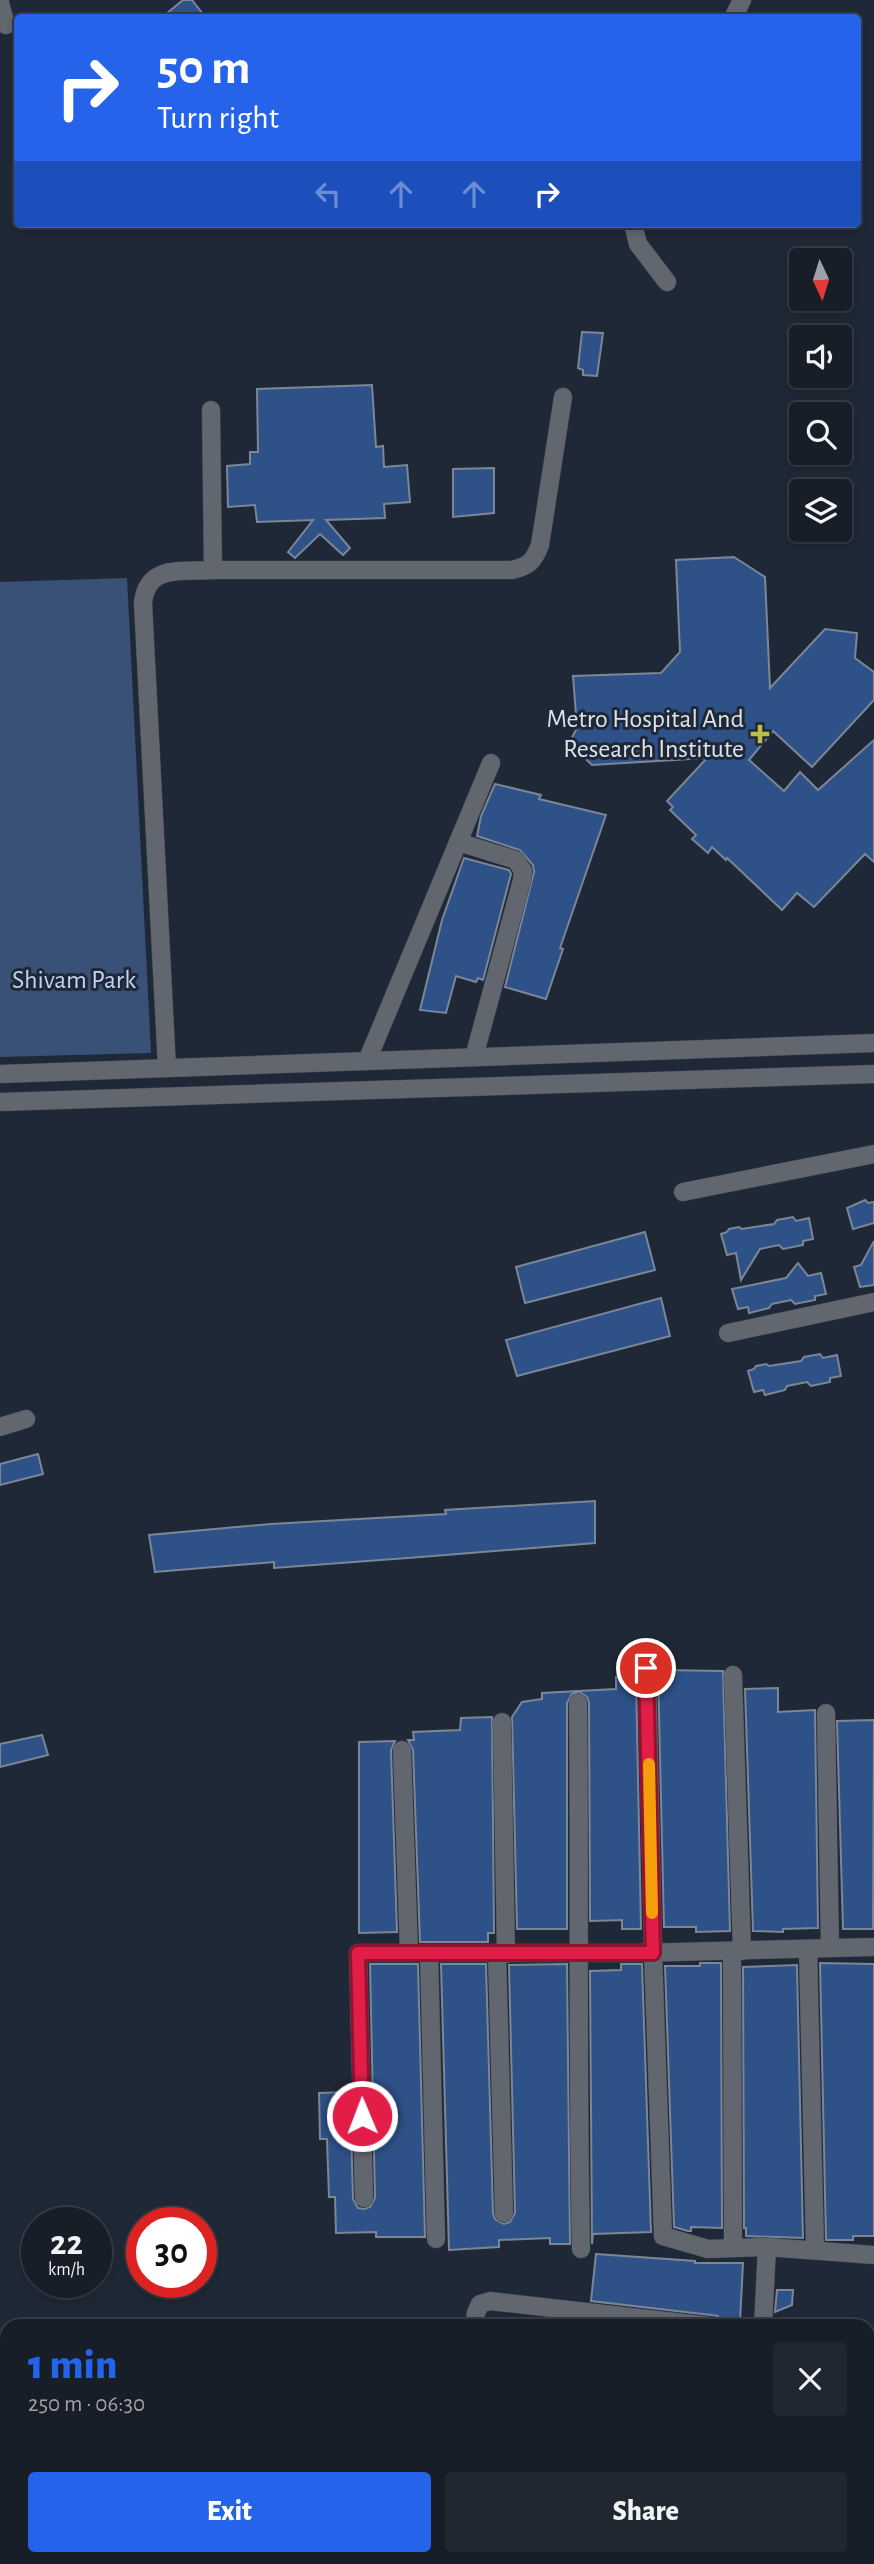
<!DOCTYPE html>
<html lang="en">
<head>
<meta charset="utf-8">
<style>
  body { margin:0; font-family:"Alegreya Sans",sans-serif; background:#202730; color:#f1f3f6; height:100vh; display:flex; flex-direction:column; font-size:26px; white-space:nowrap }
  * { box-sizing:border-box; margin:0 }
  p { font-size:23px; color:#9ea2a8 }
  .icon { flex:none; width:38px; height:38px; fill:none; stroke:currentColor; stroke-width:2; stroke-linecap:round; stroke-linejoin:round }
  .map { position:relative; flex:1; overflow:hidden }
  .drawer { position:absolute; left:0px; top:2319px; width:875px; height:247px; display:flex; flex-direction:column; background:#171e28; border-radius:21px 21px 0 0; box-shadow:0 4px 10px #0003,0 0 0 2px #363c45 }
  .drawer>* { flex:none }
  .guide { position:absolute; left:14px; top:14px; width:847px; height:214px; border-radius:7px; box-shadow:0 4px 10px #0003,0 0 0 2px #363c45; background:#2563eb; color:#fff; overflow:hidden }
  .needle { width:46px; rotate:176deg }
  .controls { position:absolute; left:789px; top:248px; display:grid; gap:14px }
  .controls a { display:grid; place-items:center; width:63px; height:63px; border-radius:7px; background:#171e28; box-shadow:0 4px 10px #0003,0 0 0 2px #363c45; font-size:35px }
  .speed { position:absolute; left:21px; top:2207px; display:flex; gap:14px; font-size:35px; font-weight:700; text-align:center }
  .speed>* { display:grid; place-content:center; width:91px; height:91px; border-radius:50%; background:#171e28; box-shadow:0 4px 10px #0003,0 0 0 2px #363c45; line-height:1 }
  .speed small { font-size:18px; font-weight:400 }
  .speed .limit { border:10px solid #d22; background:#fff; color:#111 }
  .pin { position:absolute; display:grid; place-items:center; width:60px; height:60px; color:#fff; margin:-30px; border:4px solid #fff; border-radius:50%; box-shadow:0 2px 7px #0007 }
  .me { position:absolute; width:77px; margin:-38px; rotate:359deg; stroke-linejoin:round; filter:drop-shadow(0 0 5px #0008) }
  .turn { display:flex; align-items:center; gap:24px; height:147px; padding:0 28px; font-size:32px }
  .turn .icon { width:91px; height:91px; stroke-width:2.5 }
  .turn b { display:block; font-size:49px; line-height:60px }
  .lanes { display:flex; align-items:center; height:66px; padding:0 28px; background:#0003; justify-content:center; gap:35px; direction:ltr }
  .lanes .off { opacity:.35 }
  .round { display:grid; place-items:center; flex:none; width:74px; height:74px; border-radius:7px; background:#202730 }
  .summary { display:flex; align-items:center; justify-content:space-between; height:119px; padding:0 28px }
  h1 { font-size:42px; font-weight:800; line-height:52px; color:#2563eb }
  .cta { display:flex; gap:14px; margin-top:auto; padding:14px 28px }
  .cta a { flex:1; height:80px; border-radius:7px; background:#2563eb; color:#fff; font-size:28px; font-weight:800; line-height:80px; text-align:center }
  .cta a+a { background:#202730; color:#f1f3f6 }
  .map>svg:first-child { display:block }
  .green { fill:#395176 }
  .building { fill:#2e5188; stroke:#7b8697; stroke-width:2 }
  .lines { fill:none; stroke-linecap:round; stroke-linejoin:round }
  .minor-casing { stroke:#3d4653; stroke-width:19 }
  .minor { stroke:#62666e; stroke-width:18 }
  .route-casing { stroke:#92132f; stroke-width:18 }
  .route { stroke:#e11d48; stroke-width:12 }
  .slow { stroke:#f59e0b; stroke-width:12 }
  .poi-dot { fill:#bebe42; stroke:#1f2836; stroke-width:2.5 }
  .labels { text-anchor:middle; dominant-baseline:central; stroke-width:6; stroke-linejoin:round; paint-order:stroke }
  .poi-label { font-size:26px; fill:#dde3ec; stroke:#1f2836; text-anchor:end }
  .park-label { font-size:26px; fill:#bed3f5; stroke:#1f2836 }
</style>
</head>
<body>
<div class="map">
<svg width="874" height="2564" viewBox="0 0 874 2564">
  <rect width="100%" height="100%" fill="#1f2836"/>
  <!-- green -->
  <path class="green" d="M127,578L151,1053L0,1057V582Z"/>
  <!-- building -->
  <g class="building">
    <path d="M183,0H192L206,18H161Z"/>
    <path d="M582,332L603,333L597,376L583,375V370L578,368Z"/>
    <path d="M372,385L376,447L383,446L384,467L407,465L410,502L384,504L385,518L326,520L350,548L343,555L320,534L295,558L288,552L313,520L257,522L255,505L228,507L227,466L250,464V452H258L257,389Z"/>
    <path d="M494,468V513L453,517V469Z"/>
    <path d="M734,557L765,577L770,688L825,629L857,633L855,658L874,672V700L812,767L773,731L749,760L784,791L800,772L818,790L874,740V862L865,854L814,907L797,893L782,910L727,858L726,860L712,847L708,853L692,839L696,835L670,810L673,807L667,801L707,758L592,765L569,743L577,728L573,676L661,673L680,652L676,560Z"/>
    <path d="M495,784L541,795L539,799L606,815L560,948L563,949L546,999L505,987L534,872L533,865L520,850L477,836L481,816Z"/>
    <path d="M464,858L509,870L511,874L483,980L478,978L476,982L456,976L446,1013L420,1010L442,920Z"/>
    <path d="M865,1200L868,1203L874,1202V1223L853,1229L847,1208Z"/>
    <path d="M793,1217L796,1221L809,1218L813,1239L803,1241V1245L783,1249L779,1245L760,1249L741,1280L736,1253L727,1255L721,1234L727,1232L729,1229L739,1227L742,1229L774,1224L777,1220Z"/>
    <path d="M645,1232L655,1270L525,1303L516,1267Z"/>
    <path d="M874,1241V1285L860,1287L854,1267L861,1265Z"/>
    <path d="M798,1263L808,1276L821,1273L826,1294L815,1296V1300L795,1304L791,1300L772,1304L769,1308L749,1313L748,1307L738,1309L732,1289L786,1278Z"/>
    <path d="M661,1298L670,1336L517,1376L506,1340Z"/>
    <path d="M820,1354L823,1358L837,1355L841,1376L830,1378V1382L811,1386L807,1382L787,1386L785,1390L765,1395L763,1390L754,1392L748,1371L754,1369L756,1366L766,1364L769,1366L801,1361L804,1357Z"/>
    <path d="M38,1454L43,1474L0,1485V1464Z"/>
    <path d="M595,1501V1543L421,1557L274,1568V1562L155,1572L149,1535L271,1524L446,1514L445,1510Z"/>
    <path d="M658,1670L723,1671L730,1931L696,1932V1927H664Z"/>
    <path d="M636,1676L641,1929H622V1920L590,1921L589,1703L587,1697L579,1692L572,1694L567,1703V1929H517L512,1717L522,1702L542,1699V1693L616,1689V1677Z"/>
    <path d="M778,1688V1712L815,1710L818,1928L783,1929V1932L753,1931L745,1689Z"/>
    <path d="M492,1717L494,1933H488V1942H420L413,1750L408,1740H414L413,1732L460,1730L461,1718Z"/>
    <path d="M874,1720L873,1929H843L837,1721Z"/>
    <path d="M42,1735L48,1755L0,1767V1744Z"/>
    <path d="M395,1741L391,1750L397,1932L359,1933V1742Z"/>
    <path d="M700,1963H721L722,2228L691,2227V2231H688L674,2227L665,1966H700Z"/>
    <path d="M820,1963L874,1964V2236H853V2240H826Z"/>
    <path d="M370,1964H418L425,2237H376V2232L336,2233L335,2197H329L327,2139H320L319,2093L350,2092L353,2199L358,2208L364,2209L370,2207L375,2198Z"/>
    <path d="M441,1964H486L493,2213L495,2219L504,2224L510,2222L515,2213L509,1965L567,1964L570,2244H550V2238L499,2240V2247L449,2250Z"/>
    <path d="M621,1964H642L651,2232L593,2234L592,2244L590,1971L621,1970Z"/>
    <path d="M797,1965L803,2238L746,2236V2228H744L743,1967Z"/>
    <path d="M596,2254L695,2261V2263H743L740,2321H720L718,2316L711,2315L591,2301Z"/>
    <path d="M777,2290H793L792,2305L775,2312Z"/>
  </g>
  <g class="lines">
    <defs>
      <g id="minor">
        <path d="M0,3L6,25"/>
        <path d="M733,18L742,0"/>
        <path d="M633,224L638,244L667,282"/>
        <path d="M211,410L213,570"/>
        <path d="M458,842L516,860L523,871L522,880L474,1057"/>
        <path d="M367,1061L491,763"/>
        <path d="M167,1068L143,603C147,564 182,572 213,570H512C529,566 534,561 540,545L563,397"/>
        <path d="M0,1074L874,1043"/>
        <path d="M0,1102L874,1074"/>
        <path d="M683,1192L874,1154"/>
        <path d="M728,1333L874,1302"/>
        <path d="M0,1427L26,1419"/>
        <path d="M647,1668L653,1953L663,2236L708,2249L767,2247L874,2255"/>
        <path d="M733,1675L742,1951"/>
        <path d="M578,1703C580,1885 577,2067 581,2249"/>
        <path d="M826,1713L830,1948"/>
        <path d="M502,1722L506,1954"/>
        <path d="M402,1750L409,1953"/>
        <path d="M808,1949L815,2249"/>
        <path d="M732,1951L733,2248"/>
        <path d="M429,1953L436,2239"/>
        <path d="M497,1954L504,2213"/>
        <path d="M364,2198L358,1953H637L874,1947"/>
        <path d="M474,2326L476,2313L480,2304L490,2301L710,2326"/>
        <path d="M763,2326L767,2247"/>
        <path d="M451,2564V2558"/>
        <path d="M751,2564V2558"/>
      </g>
    </defs>
    <!-- minor casing -->
    <use href="#minor" class="minor-casing"/>
    <!-- minor -->
    <use href="#minor" class="minor"/>
  </g>
  <g class="lines">
    <defs>
      <path id="route" d="M362,2116L358,1953H653L646,1668"/>
    </defs>
    <!-- route casing -->
    <use href="#route" class="route-casing"/>
    <!-- route -->
    <use href="#route" class="route"/>
    <!-- slow -->
    <path class="slow" d="M649,1764L652,1913"/>
  </g>
  <!-- markers -->
  <path class="poi-dot" d="M756.5 723.5h7v7h7v7h-7v7h-7v-7h-7v-7h7z"/>
  <g class="labels">
    <!-- poi labels -->
    <g class="poi-label">
      <text x="744" y="719">Metro Hospital And<tspan x="744" dy="30">Research Institute</tspan></text>
    </g>
    <!-- park labels -->
    <g class="park-label">
      <text x="74" y="980">Shivam Park</text>
    </g>
  </g>
</svg>
<div class="controls">
<a><svg class="needle" viewBox="-14 -14 28 28"><path d="M0-13l5 13h-10z" fill="#e53935"/><path d="M0 13l5-13h-10z" fill="#9ea2a8"/></svg></a>
<a><svg class="icon" aria-label="sound" viewBox="0 0 24 24"><path d="M4 9h4l5-4v14l-5-4H4zM17 9q2 3 0 6"/></svg></a>
<a><svg class="icon" aria-label="search" viewBox="0 0 24 24"><circle cx="10" cy="10" r="6"/><path d="M15 15l6 6"/></svg></a>
<a><svg class="icon" aria-label="layers" viewBox="0 0 24 24"><path d="M12 4l9 5-9 5-9-5zM3 14l9 5 9-5"/></svg></a>
</div>
<div class="speed"><div>22<small>km/h</small></div><div class="limit">30</div></div>
<div class="pin" style="left:646px;top:1668px;background:#d93025"><svg class="icon" aria-label="arrive" viewBox="0 0 24 24"><path d="M6 21V4h12l-3 4 3 4H6"/></svg></div>
<svg class="me" style="left:362px;top:2116px" viewBox="-20 -20 40 40"><circle r="17" fill="#e11d48" stroke="#fff" stroke-width="3"/><path d="M0-11L8 9 0 5-8 9z" fill="#fff"/></svg>
<div class="guide">
<div class="turn"><svg class="icon" aria-label="right" viewBox="0 0 24 24"><path d="M7 20v-9h11M14 6l5 5-5 5"/></svg><div><b>50 m</b>Turn right</div></div>
<div class="lanes"><svg class="icon off" aria-label="left" viewBox="0 0 24 24"><path d="M17 20v-9H6M10 6l-5 5 5 5"/></svg><svg class="icon off" aria-label="ahead" viewBox="0 0 24 24"><path d="M12 20V5M6 11l6-6 6 6"/></svg><svg class="icon off" aria-label="ahead" viewBox="0 0 24 24"><path d="M12 20V5M6 11l6-6 6 6"/></svg><svg class="icon" aria-label="right" viewBox="0 0 24 24"><path d="M7 20v-9h11M14 6l5 5-5 5"/></svg></div>
</div>
<section class="drawer">
<div class="summary"><div><h1>1 min</h1><p>250 m · 06:30</p></div><a class="round"><svg class="icon" aria-label="close" viewBox="0 0 24 24"><path d="M6 6l12 12M18 6L6 18"/></svg></a></div>
<div class="cta"><a>Exit</a><a>Share</a></div>
</section>
</div>
</body>
</html>
